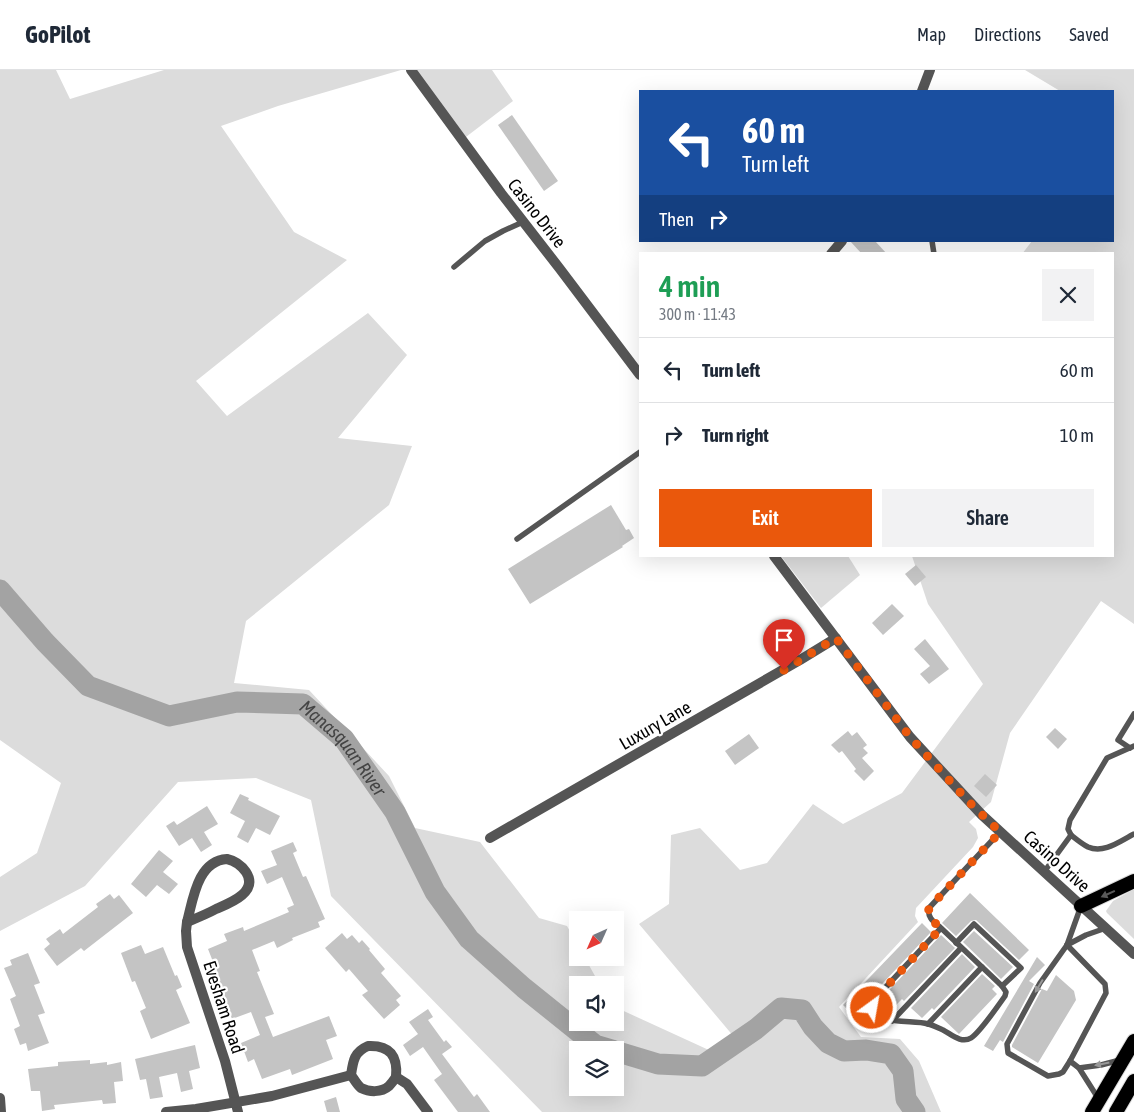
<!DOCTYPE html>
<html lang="en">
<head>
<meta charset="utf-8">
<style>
  body { margin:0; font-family:"Asap Condensed",sans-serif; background:#f2f2f3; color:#1f2937; height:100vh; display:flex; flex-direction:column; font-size:19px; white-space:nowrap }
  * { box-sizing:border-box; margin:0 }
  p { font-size:16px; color:#747a83 }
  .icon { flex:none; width:28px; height:28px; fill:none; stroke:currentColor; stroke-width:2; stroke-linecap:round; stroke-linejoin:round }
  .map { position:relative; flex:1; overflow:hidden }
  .side { position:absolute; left:639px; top:182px; width:475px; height:305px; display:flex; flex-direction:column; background:#fff; border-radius:0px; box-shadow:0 5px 20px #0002 }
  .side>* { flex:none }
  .banner { position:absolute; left:639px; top:20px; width:475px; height:152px; border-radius:0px; box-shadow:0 5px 20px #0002; background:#1a4fa0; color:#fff; overflow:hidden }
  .needle { width:32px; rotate:225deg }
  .controls { position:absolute; left:569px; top:841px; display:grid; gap:10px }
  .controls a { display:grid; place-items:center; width:55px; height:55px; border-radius:0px; background:#fff; box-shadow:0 5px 20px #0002; font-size:25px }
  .pin { position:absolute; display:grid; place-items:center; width:42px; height:42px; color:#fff; margin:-51px -21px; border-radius:50% 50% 50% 0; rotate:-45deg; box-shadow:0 0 5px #0007 }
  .pin .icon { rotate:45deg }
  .me { position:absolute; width:55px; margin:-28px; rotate:32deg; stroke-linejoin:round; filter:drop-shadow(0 0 4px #0008) }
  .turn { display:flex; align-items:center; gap:18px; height:105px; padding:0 20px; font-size:22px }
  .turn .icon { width:65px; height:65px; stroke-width:2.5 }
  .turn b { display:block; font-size:35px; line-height:42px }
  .then { display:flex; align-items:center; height:48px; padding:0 20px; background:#0003; gap:10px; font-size:19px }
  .round { display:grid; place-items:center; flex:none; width:52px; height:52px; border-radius:0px; background:#f2f2f3 }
  .head { display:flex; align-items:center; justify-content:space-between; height:85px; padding:0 20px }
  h1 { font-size:30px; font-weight:600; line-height:38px; color:#1e9e55 }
  .button { display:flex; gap:10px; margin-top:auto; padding:10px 20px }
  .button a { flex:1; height:58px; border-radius:0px; background:#ea580c; color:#fff; font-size:20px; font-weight:600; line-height:58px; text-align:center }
  .button a+a { background:#f2f2f3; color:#1f2937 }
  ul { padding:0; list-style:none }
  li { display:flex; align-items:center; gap:15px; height:65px; padding:0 20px; border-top:1px solid #e0e1e3 }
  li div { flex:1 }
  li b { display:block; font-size:19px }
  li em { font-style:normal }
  header { display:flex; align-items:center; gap:30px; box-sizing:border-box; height:70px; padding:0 25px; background:#fff; border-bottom:1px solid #e0e1e3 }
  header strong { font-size:24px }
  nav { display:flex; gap:28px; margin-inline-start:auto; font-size:18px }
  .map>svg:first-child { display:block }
  .green { fill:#dcdcdc; fill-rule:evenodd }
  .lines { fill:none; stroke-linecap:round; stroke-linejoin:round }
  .river { stroke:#a3a3a3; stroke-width:21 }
  .building { fill:#c4c4c4 }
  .trunk-casing { stroke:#dbdbdb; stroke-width:16 }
  .service { stroke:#555; stroke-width:5.5 }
  .minor { stroke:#555; stroke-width:10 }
  .tertiary { stroke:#555; stroke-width:10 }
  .trunk { stroke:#000; stroke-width:14 }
  .oneway { fill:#595959 }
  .oneway2 { fill:#999 }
  .route { stroke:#ea580c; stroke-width:9; stroke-dasharray:0 16.2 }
  .labels { text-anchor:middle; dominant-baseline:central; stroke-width:4.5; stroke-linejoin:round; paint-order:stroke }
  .street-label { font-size:18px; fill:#000; stroke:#fff }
  .water-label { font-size:19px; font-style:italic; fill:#444; stroke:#fff }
</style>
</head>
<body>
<header>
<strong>GoPilot</strong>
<nav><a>Map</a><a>Directions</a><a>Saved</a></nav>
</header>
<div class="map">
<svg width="1134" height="1042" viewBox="0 0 1134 1042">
  <rect width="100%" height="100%" fill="#fff"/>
  <!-- green -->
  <g class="green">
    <path d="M0,0H56L70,29L164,0H401L278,36L221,56L294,162L347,190L196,311L227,346L368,243L407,285L338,368L412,376L389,435L246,551L234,613L309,620L389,706L415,758L480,772L539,848L567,856L577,874L578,888H585L600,915H578V952H615V937L711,981L740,974L639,854L669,834L671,765L700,758L740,800L767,793L813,734L843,754L902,723L983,614L928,534L912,486H1112V184H1022L1032,171H1112V21H1060L1025,0H1134V554L1101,531L1010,663L991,732L969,752L976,759L978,768L973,777L916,838L915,846L918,852L839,937L861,967L900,969L919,991L941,1042H542L331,826L311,730L256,708L178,712L85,816L0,861V807L37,783L61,713L0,670ZM578,980H615V1018H578Z"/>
    <path d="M409,0H492L513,31L462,70Z"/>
    <path d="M781,486H848L860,505L821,538Z"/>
    <path d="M1134,819V869L1107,843L1106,841L1113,831Z"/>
  </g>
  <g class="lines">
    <!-- river -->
    <g class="river">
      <path id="s1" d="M0,520L45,572L88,616L169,646L237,632L303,634L344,669L395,742L435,822L469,869L524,918L595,975L612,980"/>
      <path d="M615,981L658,994L702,996L756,959L781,938L802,940L813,957L828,973L844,981L866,980L891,984L903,1001L906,1029L915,1042"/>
    </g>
  </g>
  <!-- building -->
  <g class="building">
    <path d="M512,45L558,111L544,121L498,55Z"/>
    <path d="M850,171H875L887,184H862Z"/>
    <path d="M611,435L626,460L629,459L634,468L622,476L623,477L530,534L508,499Z"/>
    <path d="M916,495L926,507L915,516L905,504Z"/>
    <path d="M892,534L904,546L883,565L872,553Z"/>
    <path d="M925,569L949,599L929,614L920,604L930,596L914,579Z"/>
    <path d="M1055,658L1067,669L1058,679L1046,667Z"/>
    <path d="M848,661L852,666L857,662L867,675L863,678L868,683L862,688L874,701L864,711L854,701L856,699L842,681L839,683L831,675Z"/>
    <path d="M749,664L759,678L735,695L725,681Z"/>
    <path d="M985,704L997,715L986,727L974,716Z"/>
    <path d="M240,724L249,728L248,730L280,746L270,765L256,758L248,773L237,767L245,751L230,743Z"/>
    <path d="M207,736L218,754L204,762L212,775L201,782L192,768L179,776L166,756L174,751L177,755Z"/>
    <path d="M293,772L297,781L293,783L303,807L306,806L325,849L318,852L320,857L292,868L293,870L277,878L274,871L252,880L260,901L257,902L274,944L265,947L273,967L329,946L337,966L326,970L333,989L292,1005L290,999L262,1009L254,989L248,992L241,973L260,965L251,942L232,949L221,920L218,921L214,909L219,907L208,879L227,871L224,864L243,857L244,861L289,842L287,838L294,835L282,807L267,814L261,801L277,795L271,781Z"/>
    <path d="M159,780L173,791L163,802L178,814L169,824L157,815L146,827L131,814Z"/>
    <path d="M970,823L1029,880L1019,890L976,850L971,851L956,866L942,853Z"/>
    <path d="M110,824L114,829L119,825L133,843L84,881L81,878L57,896L44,879L50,874L46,869L60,859L63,864L98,837L96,834Z"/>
    <path d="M922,853L931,862L867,930L866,934L870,942L874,947L865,956L843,935Z"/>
    <path d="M974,861L1013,897L1001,909L963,872Z"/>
    <path d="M342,863L347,869L352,865L359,873L362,870L370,879L369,880L385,899L381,903L401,926L396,930L400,935L384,949L362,925L368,921L349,899L346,902L325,878Z"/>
    <path d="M941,865L955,878L904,931L902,929L889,942L884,936L880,940L876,934Z"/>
    <path d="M141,875L145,884L163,877L175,906L177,905L182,917L176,920L190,953L151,969L140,941L146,938L135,911L132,912L121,883Z"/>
    <path d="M28,883L40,913L34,915L45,943L38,945L49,973L28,981L26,973L20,975L14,959L20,956L10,929L16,926L4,898L12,895L10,890Z"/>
    <path d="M962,884L975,897L934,940L932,938L922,948L911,938Z"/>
    <path d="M1037,887L1045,895L1029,911L1034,914L1003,972L1000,970L993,981L984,976Z"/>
    <path d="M982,904L995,916L992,919L997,924L959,964L941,947Z"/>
    <path d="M1056,905L1074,921L1076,930L1038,993L1012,977V975L1042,919L1047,921Z"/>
    <path d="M428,939L433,947L428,950L444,972L446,970L452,977L442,984L474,1027L477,1024L490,1042H458L434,1010L442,1004L423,977L410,986L403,975L418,964L409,952Z"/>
    <path d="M195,975L200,998L189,1001L193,1019L181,1022L177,1003L159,1007L163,1027L150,1029L146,1009L140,1010L135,989Z"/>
    <path d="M90,990V994L107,992V995L121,992L123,1011L114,1012L116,1033L103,1034L102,1030L54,1035L55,1039L42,1041L40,1021H31L28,999L58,996V992Z"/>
    <path d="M336,1027L340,1042H327L324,1031Z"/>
  </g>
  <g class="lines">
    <defs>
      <g id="trunk">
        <path d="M1081,836L1134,811"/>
        <path d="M1092,1042L1134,971"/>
        <path d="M1116,1042L1134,1011"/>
      </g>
    </defs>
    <!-- trunk casing -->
    <use href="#trunk" class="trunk-casing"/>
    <!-- service -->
    <g class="service">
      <path d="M932,171L934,184"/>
      <path d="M454,197L485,171L503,161L523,152"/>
      <path d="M517,469L640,382"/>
      <path d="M1130,678L1118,670L1134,644"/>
      <path d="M1071,765L1068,759L1070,750L1107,688L1134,676"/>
      <path d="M1044,802L1071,765C1076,769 1082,774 1088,777C1104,784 1120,771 1134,764"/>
      <path d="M941,858L1002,916L1006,922L1005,926C998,936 979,963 971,968C961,974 951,964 943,960C938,958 933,955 928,954C911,949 875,957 871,933L941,858C934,852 927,848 929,838L1000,762"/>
      <path d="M956,873L974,854L1021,898L1002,916"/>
      <path d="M1067,875L1105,914L1106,923L1070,991L1079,998L1098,1028"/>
      <path d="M1067,875L1086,865L1106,858"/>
      <path d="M892,951L961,878"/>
      <path d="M928,954L982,897"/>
      <path d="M1070,991L1063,1002L1059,1004L1048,1006L1008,983L1007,974L1040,913L1067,875L1081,836"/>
      <path d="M1079,998L1101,995L1120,990"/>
    </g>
    <!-- minor -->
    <g class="minor">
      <path d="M922,21L930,0"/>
      <path d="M831,184L842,171"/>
      <path d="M490,768L800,590L836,568"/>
      <path d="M227,789C236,791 241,795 246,802C259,822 230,833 216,839C207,844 197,848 187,852C193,830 197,791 227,789Z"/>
      <path d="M187,852L186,861L187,877L225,991L238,1042"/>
      <path d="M368,976C390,975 398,986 396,1007C394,1010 391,1014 389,1016C381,1023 369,1022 361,1018C357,1015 354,1009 351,1005C353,991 354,982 368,976Z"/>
      <path d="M396,1007L407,1014L428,1042"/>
      <path d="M0,1028L1,1042"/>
      <path d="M166,1042L196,1039L272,1026L351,1005"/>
    </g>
    <!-- tertiary -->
    <g class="tertiary">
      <path d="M411,0L501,123L560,199L640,305"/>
      <path d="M774,486L910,667L982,745L1134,884"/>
    </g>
    <!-- trunk -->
    <use href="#trunk" class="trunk"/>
  </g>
  <!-- one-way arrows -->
  <defs><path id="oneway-solid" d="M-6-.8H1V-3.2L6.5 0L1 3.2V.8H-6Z" transform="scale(1.25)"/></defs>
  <use class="oneway" href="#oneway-solid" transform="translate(1108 824) rotate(156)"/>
  <g class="oneway2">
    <use href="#oneway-solid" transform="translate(1039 916) rotate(121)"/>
    <use href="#oneway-solid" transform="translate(1102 994) rotate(169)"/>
  </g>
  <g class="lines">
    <!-- route -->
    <path class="route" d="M784,600L836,568L910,667L969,732L1000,762L929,838C927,848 934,852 941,858L876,928L871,933L872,938"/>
  </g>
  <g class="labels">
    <!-- street labels -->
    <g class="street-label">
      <text transform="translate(537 143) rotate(52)">Casino Drive</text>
      <text transform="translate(655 655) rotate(-30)">Luxury Lane</text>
      <text transform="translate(1057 791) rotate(42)">Casino Drive</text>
      <text transform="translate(224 937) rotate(72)">Evesham Road</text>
    </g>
    <!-- water labels -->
    <g class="water-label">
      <text stroke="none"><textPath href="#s1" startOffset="412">Manasquan River</textPath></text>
    </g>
  </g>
</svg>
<div class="controls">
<a><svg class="needle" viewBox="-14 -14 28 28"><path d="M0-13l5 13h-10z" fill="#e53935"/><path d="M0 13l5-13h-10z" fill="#747a83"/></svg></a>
<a><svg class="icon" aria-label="sound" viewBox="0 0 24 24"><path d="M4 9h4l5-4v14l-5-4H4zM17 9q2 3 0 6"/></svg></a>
<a><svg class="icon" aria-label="layers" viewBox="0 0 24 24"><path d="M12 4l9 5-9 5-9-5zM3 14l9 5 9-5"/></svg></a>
</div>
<div class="pin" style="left:784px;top:600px;background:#d93025"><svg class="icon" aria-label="arrive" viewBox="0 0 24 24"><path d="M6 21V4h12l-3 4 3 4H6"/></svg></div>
<svg class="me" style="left:872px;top:938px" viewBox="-20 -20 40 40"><circle r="17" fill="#ea580c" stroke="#fff" stroke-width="3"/><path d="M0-11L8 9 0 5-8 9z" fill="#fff"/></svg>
<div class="banner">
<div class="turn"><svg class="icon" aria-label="left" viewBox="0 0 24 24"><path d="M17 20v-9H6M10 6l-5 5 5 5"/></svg><div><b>60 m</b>Turn left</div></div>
<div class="then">Then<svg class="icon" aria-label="right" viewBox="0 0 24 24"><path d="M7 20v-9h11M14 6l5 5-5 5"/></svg></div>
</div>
<section class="side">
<div class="head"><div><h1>4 min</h1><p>300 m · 11:43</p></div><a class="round"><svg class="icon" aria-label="close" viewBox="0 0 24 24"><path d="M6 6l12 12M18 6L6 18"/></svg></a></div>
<ul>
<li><svg class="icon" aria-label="left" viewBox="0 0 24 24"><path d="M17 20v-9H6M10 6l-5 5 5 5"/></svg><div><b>Turn left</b></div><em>60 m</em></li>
<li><svg class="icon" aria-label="right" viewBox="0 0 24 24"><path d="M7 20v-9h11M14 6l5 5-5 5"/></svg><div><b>Turn right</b></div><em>10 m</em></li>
</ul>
<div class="button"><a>Exit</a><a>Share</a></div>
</section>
</div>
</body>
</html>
